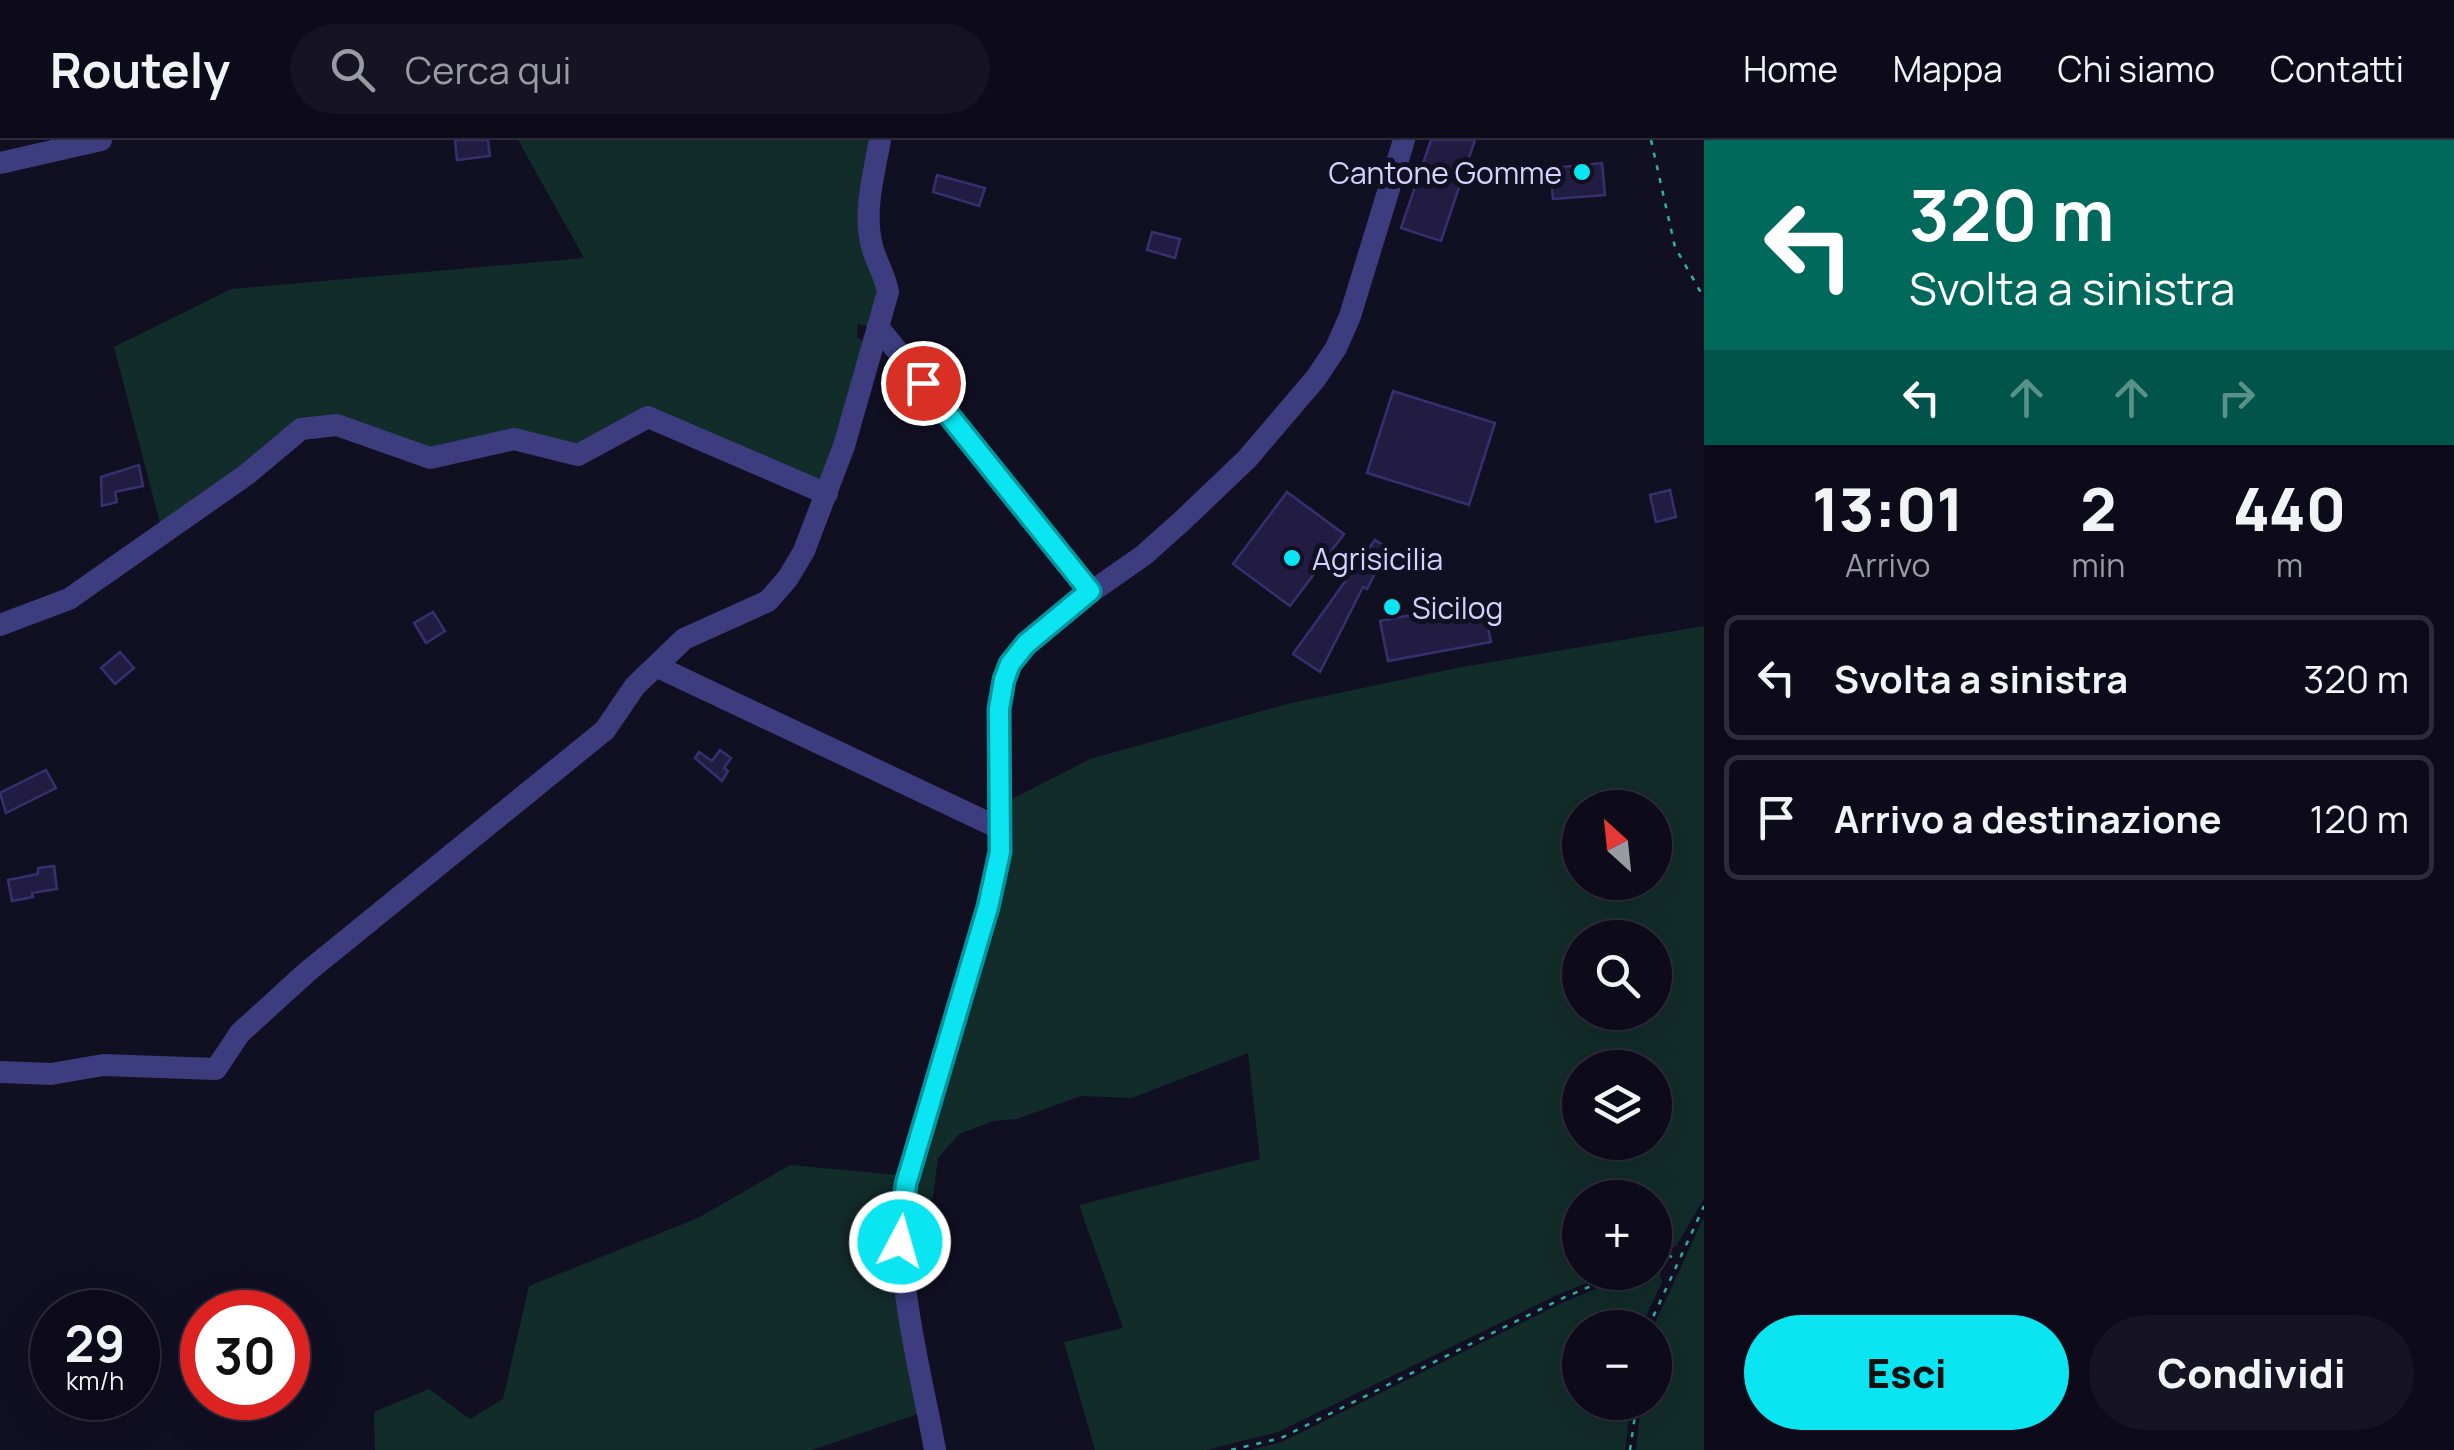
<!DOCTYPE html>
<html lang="it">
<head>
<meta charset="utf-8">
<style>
  body { margin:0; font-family:Manrope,sans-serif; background:#161423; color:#f1f3f6; height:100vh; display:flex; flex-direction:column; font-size:38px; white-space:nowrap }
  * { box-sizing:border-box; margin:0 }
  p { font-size:32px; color:#9a9ba2 }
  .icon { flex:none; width:55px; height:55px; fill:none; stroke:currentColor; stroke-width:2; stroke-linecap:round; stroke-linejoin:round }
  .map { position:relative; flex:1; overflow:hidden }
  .drawer { display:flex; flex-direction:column; background:#0d0b1a; width:750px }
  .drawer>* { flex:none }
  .hud { background:#00695c; color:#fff; overflow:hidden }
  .needle { width:65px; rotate:333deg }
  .fabs { position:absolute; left:1562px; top:650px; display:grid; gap:20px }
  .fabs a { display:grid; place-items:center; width:110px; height:110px; border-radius:50%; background:#0d0b1a; box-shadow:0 10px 40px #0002,0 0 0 2px #2d2b39; font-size:50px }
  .speed { position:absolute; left:30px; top:1150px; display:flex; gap:20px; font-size:50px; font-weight:700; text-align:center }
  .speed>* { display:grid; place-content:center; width:130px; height:130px; border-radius:50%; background:#0d0b1a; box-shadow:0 10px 40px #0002,0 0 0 2px #2d2b39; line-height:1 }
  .speed small { font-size:25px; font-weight:400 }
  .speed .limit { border:15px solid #d22; background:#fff; color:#111 }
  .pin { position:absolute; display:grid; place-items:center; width:85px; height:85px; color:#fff; margin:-42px; border:5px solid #fff; border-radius:50%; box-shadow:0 2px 10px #0007 }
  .me { position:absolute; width:110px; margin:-55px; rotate:6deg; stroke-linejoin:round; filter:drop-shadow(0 0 8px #0008) }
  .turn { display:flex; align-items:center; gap:35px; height:210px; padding:0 40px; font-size:45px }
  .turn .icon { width:130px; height:130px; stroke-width:2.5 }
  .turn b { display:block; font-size:70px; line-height:85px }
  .lanes { display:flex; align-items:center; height:95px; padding:0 40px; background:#0003; justify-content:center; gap:50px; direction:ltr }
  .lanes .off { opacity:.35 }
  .eta { display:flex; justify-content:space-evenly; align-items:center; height:170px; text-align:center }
  .eta b { font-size:60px; font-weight:800; line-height:70px }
  .button { display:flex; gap:20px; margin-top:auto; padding:20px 40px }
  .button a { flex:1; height:115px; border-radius:60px; background:#0ae5f1; color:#111; font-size:40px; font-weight:800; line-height:115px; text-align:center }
  .button a+a { background:#161423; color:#f1f3f6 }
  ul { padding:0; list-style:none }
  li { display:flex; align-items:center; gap:30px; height:125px; margin:0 20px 15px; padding:0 20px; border:5px solid #2d2b39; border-radius:15px }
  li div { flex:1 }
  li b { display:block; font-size:38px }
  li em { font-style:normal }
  header { display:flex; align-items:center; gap:60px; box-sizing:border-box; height:140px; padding:0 50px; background:#0d0b1a; border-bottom:2px solid #2d2b39 }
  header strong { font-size:48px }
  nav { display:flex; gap:55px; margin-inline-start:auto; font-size:35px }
  .search { width:700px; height:90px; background:#161423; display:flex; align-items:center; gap:25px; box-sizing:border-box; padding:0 35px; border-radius:55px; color:#9a9ba2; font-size:38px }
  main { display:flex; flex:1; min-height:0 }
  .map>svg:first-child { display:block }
  .green { fill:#122c2a; fill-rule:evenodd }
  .building { fill:#221c43; stroke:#382f6e; stroke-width:2.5 }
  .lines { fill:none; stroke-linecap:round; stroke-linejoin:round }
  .path { stroke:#34b0a2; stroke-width:2.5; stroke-dasharray:5 8; stroke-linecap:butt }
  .minor { stroke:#3c3c7f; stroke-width:22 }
  .route-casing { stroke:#06959d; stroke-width:25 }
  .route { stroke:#0ae5f1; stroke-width:18 }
  .poi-dot { fill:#0ae5f1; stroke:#110f22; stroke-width:4 }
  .labels { text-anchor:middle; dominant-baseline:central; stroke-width:10; stroke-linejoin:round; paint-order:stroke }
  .poi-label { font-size:30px; fill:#d5d2fd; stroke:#110f22; text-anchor:start }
</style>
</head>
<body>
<header>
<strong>Routely</strong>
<div class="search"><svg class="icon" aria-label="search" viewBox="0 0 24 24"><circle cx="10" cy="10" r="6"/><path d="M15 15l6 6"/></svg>Cerca qui</div>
<nav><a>Home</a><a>Mappa</a><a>Chi siamo</a><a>Contatti</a></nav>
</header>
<main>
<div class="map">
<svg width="1704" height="1310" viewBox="0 0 1704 1310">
  <rect width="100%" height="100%" fill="#110f22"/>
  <!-- green -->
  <g class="green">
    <path d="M518,0H872L879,143L871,187L858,184L857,197L867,204L821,341L647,271L576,309L511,293L426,314L336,279L160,383L114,207L231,149L584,118Z"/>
    <path d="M1704,486V1059L1676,1106L1655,1115V1058H1580V1132L1612,1133L1557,1155L1278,1292L1206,1310H1095L1064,1202L1123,1188L1079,1065L1260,1019L1248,913L1132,958L1081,956L1017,979L994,981L959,994L938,1018L933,1057L919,1097L924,1109L909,1115L908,1079L1010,660L1090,619L1287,564L1457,528ZM1580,668H1655V742H1580ZM1580,798H1655V872H1580ZM1580,928H1655V1002H1580Z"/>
    <path d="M790,1025L898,1035L889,1099L918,1274L812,1310H375L374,1272L429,1249L470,1279L503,1259L529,1146L698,1078Z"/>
    <path d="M1704,1077V1310H1636L1641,1263L1655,1262L1654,1185Z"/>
    <path d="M1658,1122L1662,1142L1641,1187L1580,1188V1262L1631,1263L1625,1310H1251L1282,1302L1564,1162L1634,1133L1655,1132V1124Z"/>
  </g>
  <!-- building -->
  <g class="building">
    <path d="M455,0H488L490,16L457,20Z"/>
    <path d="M1431,0H1475L1441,101L1401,88Z"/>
    <path d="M1602,23L1605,55L1553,59L1550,28Z"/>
    <path d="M937,35L985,48L979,66L933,52Z"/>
    <path d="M1152,92L1180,99L1175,118L1147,110Z"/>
    <path d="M1393,251L1495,283L1469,365L1367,333Z"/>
    <path d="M139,325L143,346L115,352L117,362L102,366L101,337Z"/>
    <path d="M1670,350L1676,377L1656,382L1650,355Z"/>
    <path d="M1287,352L1344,394L1290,466L1233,424Z"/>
    <path d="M1375,400L1388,408L1367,449L1363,447L1320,532L1293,514Z"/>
    <path d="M1483,461L1491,502L1388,521L1380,481Z"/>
    <path d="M433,472L445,491L426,503L414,483Z"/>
    <path d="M120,512L134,528L115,544L101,528Z"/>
    <path d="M720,610L731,618L724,628L728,631L722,641L695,618L699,612L712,621Z"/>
    <path d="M46,630L56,648L6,673L0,653Z"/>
    <path d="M54,726L57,749L32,753L33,757L12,761L8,740L38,734V728Z"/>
  </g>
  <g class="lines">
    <!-- path -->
    <g class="path">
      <path d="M1651,0L1675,107L1704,158"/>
      <path d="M1655,1121L1670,1116L1677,1120"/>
      <path d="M1648,1188L1704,1066"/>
      <path d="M1231,1310L1281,1298L1563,1158L1624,1132"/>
      <path d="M1630,1310L1637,1262"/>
    </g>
    <!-- minor -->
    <g class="minor">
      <path d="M0,23L101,0"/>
      <path d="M878,187L1090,451"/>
      <path d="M0,485L69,459L246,335L301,289L337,285L430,318L514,299L578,315L648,277L827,354"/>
      <path d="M658,527L999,688"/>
      <path d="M0,932L51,934L103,925L216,929L240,893L307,832L605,590L635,546L684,499L768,461L788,438L804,411L844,306L888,152C885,135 876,122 872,106C863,72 874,34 880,0"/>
      <path d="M935,1310C920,1226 891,1128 906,1044L988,767L1000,712L999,569L1004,540L1011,524L1025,505L1061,473L1144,415L1182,381L1247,319L1316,238L1336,208L1350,176L1404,0"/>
    </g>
  </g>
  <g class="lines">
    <defs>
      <path id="route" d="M900,1102L906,1044L988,767L1000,712L999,569L1004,540L1010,524L1026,504L1090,451L923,243"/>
    </defs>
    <!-- route casing -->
    <use href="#route" class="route-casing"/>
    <!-- route -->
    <use href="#route" class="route"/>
  </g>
  <!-- markers -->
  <g class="poi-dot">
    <circle cx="1582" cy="32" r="10"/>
    <circle cx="1292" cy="418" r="10"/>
    <circle cx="1392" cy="467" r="10"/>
  </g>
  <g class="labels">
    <!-- poi labels -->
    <g class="poi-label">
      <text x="1562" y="32" text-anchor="end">Cantone Gomme</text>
      <text x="1312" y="418">Agrisicilia</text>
      <text x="1412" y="467">Sicilog</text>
    </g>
  </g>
</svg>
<div class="fabs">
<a><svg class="needle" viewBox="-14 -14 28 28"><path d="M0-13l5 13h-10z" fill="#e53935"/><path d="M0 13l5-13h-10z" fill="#9a9ba2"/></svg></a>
<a><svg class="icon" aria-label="search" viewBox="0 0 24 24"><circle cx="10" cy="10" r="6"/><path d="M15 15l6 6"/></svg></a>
<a><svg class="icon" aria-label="layers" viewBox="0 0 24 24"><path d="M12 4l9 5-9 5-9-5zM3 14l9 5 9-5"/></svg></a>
<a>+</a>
<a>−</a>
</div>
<div class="speed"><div>29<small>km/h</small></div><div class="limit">30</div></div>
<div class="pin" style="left:923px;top:243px;background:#d93025"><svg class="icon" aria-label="arrive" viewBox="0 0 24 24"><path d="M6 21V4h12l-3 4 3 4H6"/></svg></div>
<svg class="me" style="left:900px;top:1102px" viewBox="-20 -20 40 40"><circle r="17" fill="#0ae5f1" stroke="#fff" stroke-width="3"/><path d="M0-11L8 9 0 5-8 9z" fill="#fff"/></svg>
</div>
<section class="drawer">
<div class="hud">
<div class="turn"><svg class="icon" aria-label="left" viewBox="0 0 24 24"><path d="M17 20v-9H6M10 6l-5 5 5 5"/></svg><div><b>320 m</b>Svolta a sinistra</div></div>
<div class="lanes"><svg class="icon" aria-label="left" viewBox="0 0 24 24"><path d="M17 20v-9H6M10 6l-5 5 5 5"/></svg><svg class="icon off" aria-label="ahead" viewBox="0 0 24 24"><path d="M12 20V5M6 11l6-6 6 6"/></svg><svg class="icon off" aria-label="ahead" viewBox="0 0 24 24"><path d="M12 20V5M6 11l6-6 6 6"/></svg><svg class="icon off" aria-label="right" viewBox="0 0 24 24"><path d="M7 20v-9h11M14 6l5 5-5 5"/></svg></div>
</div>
<div class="eta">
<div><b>13:01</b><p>Arrivo</p></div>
<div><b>2</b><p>min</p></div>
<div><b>440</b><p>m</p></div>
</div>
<ul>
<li><svg class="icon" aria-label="left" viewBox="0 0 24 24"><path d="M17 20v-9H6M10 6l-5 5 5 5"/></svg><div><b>Svolta a sinistra</b></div><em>320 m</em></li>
<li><svg class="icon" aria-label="arrive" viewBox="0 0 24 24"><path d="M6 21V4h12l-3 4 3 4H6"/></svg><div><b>Arrivo a destinazione</b></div><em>120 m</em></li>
</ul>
<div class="button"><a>Esci</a><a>Condividi</a></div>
</section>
</main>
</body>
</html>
